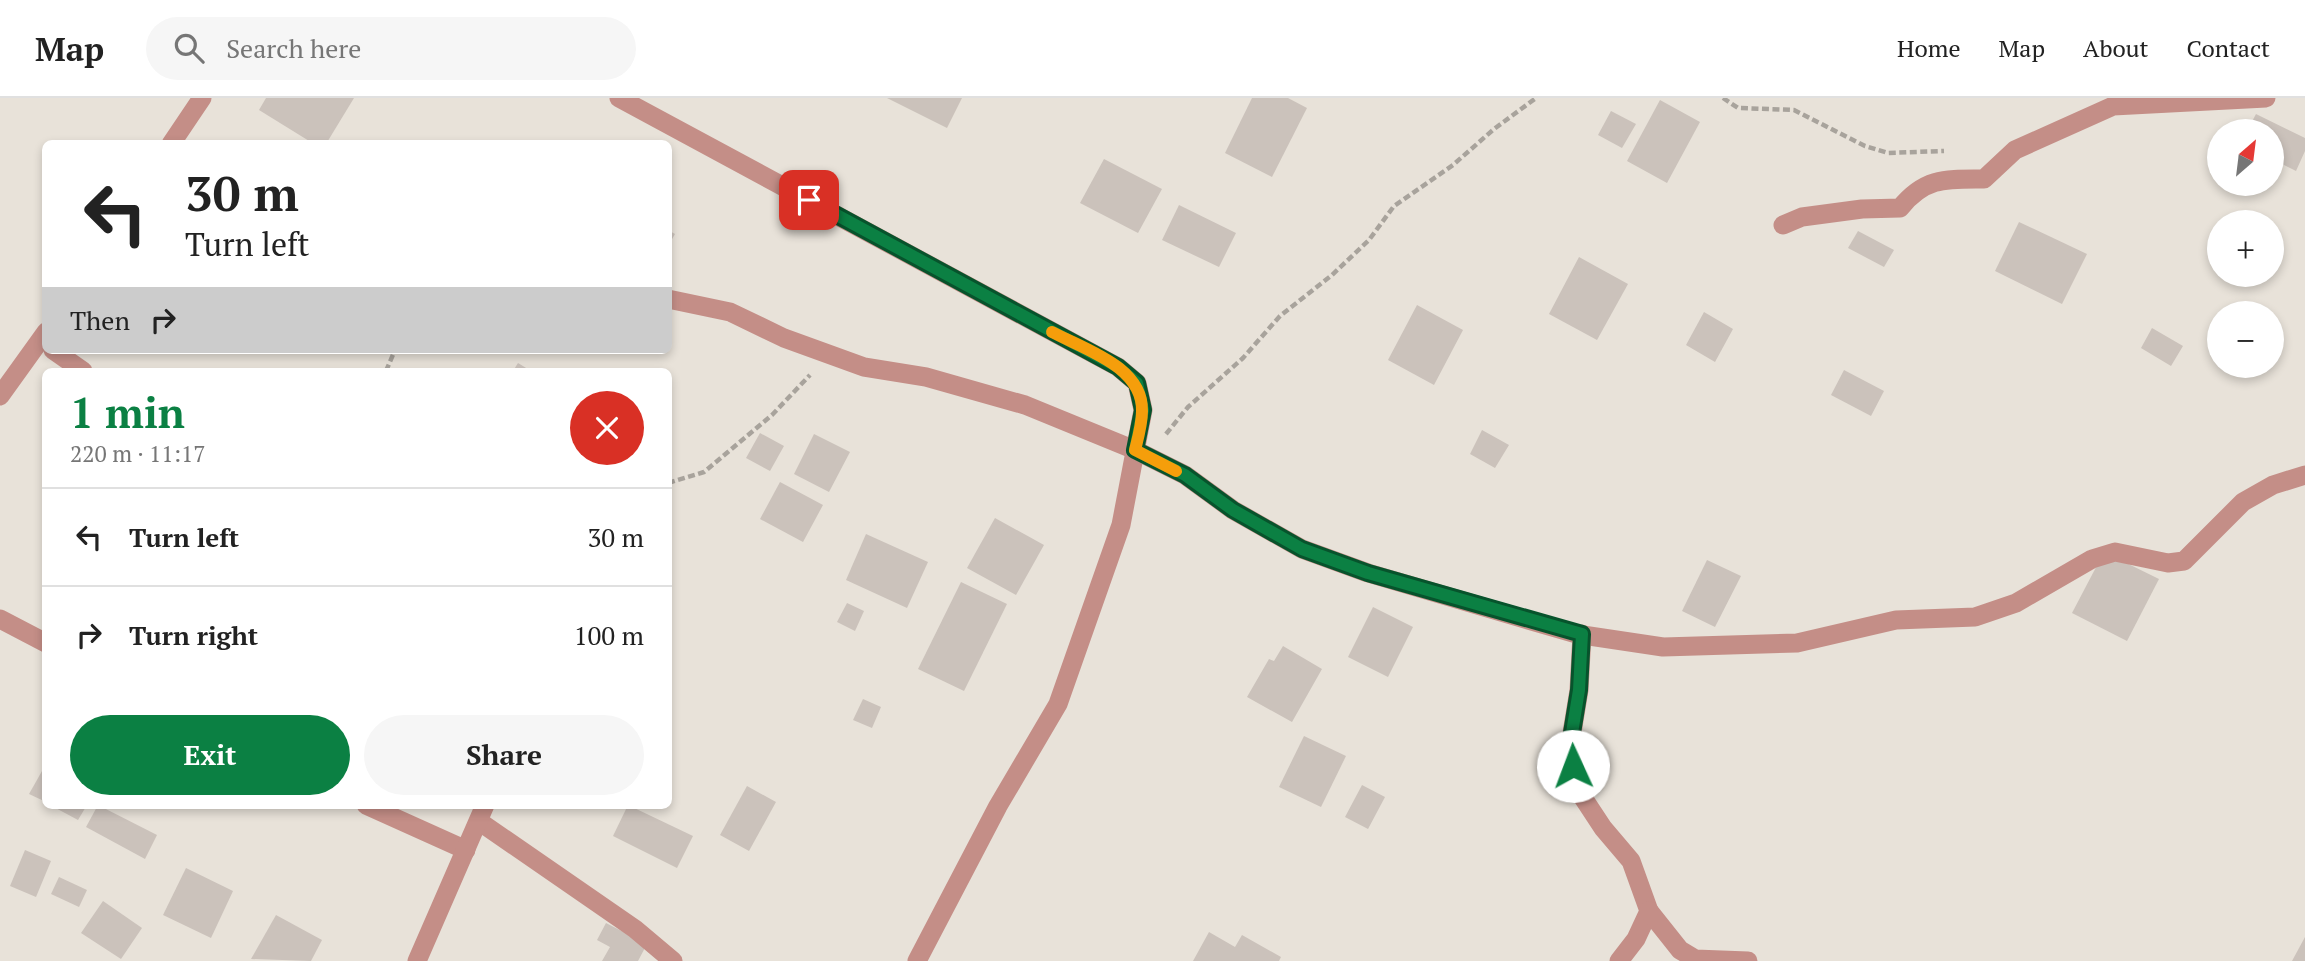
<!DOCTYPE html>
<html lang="en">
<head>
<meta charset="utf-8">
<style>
  body { margin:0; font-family:"PT Serif",serif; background:#f6f6f6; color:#222; height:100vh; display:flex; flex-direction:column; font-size:26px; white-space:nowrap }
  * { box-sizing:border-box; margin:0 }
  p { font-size:23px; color:#767676 }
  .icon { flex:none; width:38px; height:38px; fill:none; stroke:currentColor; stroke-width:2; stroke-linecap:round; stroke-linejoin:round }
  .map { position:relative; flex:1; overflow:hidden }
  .side { position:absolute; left:42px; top:270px; width:630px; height:441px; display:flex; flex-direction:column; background:#fff; border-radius:10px; box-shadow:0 4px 10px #0003 }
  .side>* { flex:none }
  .hud { position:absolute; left:42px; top:42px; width:630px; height:214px; border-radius:10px; box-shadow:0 4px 10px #0003; background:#fff; color:#222; overflow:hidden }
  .needle { width:46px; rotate:28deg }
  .buttons { position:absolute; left:2207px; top:21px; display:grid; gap:14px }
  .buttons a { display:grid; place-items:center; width:77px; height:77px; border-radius:50%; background:#fff; box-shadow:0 4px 10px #0003; font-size:35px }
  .pin { position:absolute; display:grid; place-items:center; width:60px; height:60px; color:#fff; margin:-30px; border-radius:14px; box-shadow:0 4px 10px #0006 }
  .me { position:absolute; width:77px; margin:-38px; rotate:358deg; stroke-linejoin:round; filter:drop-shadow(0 0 5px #0008) }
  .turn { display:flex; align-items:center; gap:24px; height:147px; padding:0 28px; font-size:32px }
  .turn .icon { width:91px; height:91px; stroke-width:2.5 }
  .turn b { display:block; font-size:49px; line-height:60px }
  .then { display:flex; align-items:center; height:66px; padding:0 28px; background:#0003; gap:14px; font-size:26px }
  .round { display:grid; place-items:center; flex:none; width:74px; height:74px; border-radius:37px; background:#f6f6f6 }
  .head { display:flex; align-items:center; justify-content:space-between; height:119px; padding:0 28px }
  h1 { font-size:42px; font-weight:700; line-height:52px; color:#0b8043 }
  .primary-button { display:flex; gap:14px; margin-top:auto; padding:14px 28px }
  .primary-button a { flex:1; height:80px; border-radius:42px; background:#0b8043; color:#fff; font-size:28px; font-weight:700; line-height:80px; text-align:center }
  .primary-button a+a { background:#f6f6f6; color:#222 }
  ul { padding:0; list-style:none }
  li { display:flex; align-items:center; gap:21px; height:98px; padding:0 28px; border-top:2px solid #e0e0e0 }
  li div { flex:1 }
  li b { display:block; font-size:26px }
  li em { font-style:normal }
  header { display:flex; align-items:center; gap:42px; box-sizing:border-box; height:98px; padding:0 35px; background:#fff; border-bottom:2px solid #e0e0e0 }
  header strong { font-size:33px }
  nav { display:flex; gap:38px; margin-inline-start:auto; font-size:24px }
  .search { width:490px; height:63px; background:#f6f6f6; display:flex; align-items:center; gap:18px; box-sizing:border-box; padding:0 24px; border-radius:38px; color:#767676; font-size:26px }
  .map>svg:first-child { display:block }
  .building { fill:#cbc2bb }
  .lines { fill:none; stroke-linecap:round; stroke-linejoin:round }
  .path { stroke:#a8a39c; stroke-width:4.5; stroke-dasharray:7 3.5; stroke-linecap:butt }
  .minor { stroke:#c48e87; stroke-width:19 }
  .route-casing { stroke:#07532c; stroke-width:18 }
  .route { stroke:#0b8043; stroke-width:12 }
  .slow { stroke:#f59e0b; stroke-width:12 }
</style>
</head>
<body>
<header>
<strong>Map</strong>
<div class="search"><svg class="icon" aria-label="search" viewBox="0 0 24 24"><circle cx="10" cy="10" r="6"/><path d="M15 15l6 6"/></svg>Search here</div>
<nav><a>Home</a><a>Map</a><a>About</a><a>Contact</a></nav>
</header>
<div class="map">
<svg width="2305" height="863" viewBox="0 0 2305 863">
  <rect width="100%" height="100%" fill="#e8e2d9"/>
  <!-- building -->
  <g class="building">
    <path d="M266,0H354L326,46H314L259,12Z"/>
    <path d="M887,0H962L947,30Z"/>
    <path d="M1252,0H1288L1307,10L1272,79L1225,55Z"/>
    <path d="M1660,2L1700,24L1667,85L1627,63Z"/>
    <path d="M1611,13L1636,26L1622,50L1598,37Z"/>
    <path d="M2256,16L2305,40V53L2296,73L2272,61V33H2247Z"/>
    <path d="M1104,61L1162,91L1138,135L1080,105Z"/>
    <path d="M1179,107L1236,135L1219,169L1162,142Z"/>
    <path d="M2019,124L2087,156L2062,206L1995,173Z"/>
    <path d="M668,132L675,136L668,148Z"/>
    <path d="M1858,133L1894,152L1884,169L1848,150Z"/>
    <path d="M1579,159L1628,186L1597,242L1549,216Z"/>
    <path d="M1417,207L1463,232L1434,287L1388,262Z"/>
    <path d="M1704,214L1733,231L1715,264L1686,247Z"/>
    <path d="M2152,230L2183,248L2171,268L2141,250Z"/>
    <path d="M518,265L531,273H513Z"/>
    <path d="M1844,272L1884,293L1871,318L1831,297Z"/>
    <path d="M1482,332L1509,347L1495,370L1470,356Z"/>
    <path d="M760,335L784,348L770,373L746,360Z"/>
    <path d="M814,336L850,354L829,394L794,376Z"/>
    <path d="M780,384L823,407L803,444L760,421Z"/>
    <path d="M995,420L1044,447L1016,497L967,470Z"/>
    <path d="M866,436L928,464L907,510L846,482Z"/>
    <path d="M2104,454L2159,481L2127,543L2072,515Z"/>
    <path d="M1707,462L1741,478L1715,529L1682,513Z"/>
    <path d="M961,484L1007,506L964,593L918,571Z"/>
    <path d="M847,505L864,513L855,533L837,524Z"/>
    <path d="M1373,509L1413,529L1388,579L1348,559Z"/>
    <path d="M1283,548L1322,571L1292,624L1247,599L1269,561L1274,563Z"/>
    <path d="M863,601L881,609L872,630L853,622Z"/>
    <path d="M1304,638L1346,658L1321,709L1279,689Z"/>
    <path d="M46,666V704L29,696Z"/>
    <path d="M1362,687L1385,699L1368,731L1345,719Z"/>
    <path d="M747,688L776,704L749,753L720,737Z"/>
    <path d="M50,707H87L78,722Z"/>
    <path d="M98,707L157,737L145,761L86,729Z"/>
    <path d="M628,707L693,738L677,770L613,738Z"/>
    <path d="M25,752L51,763L36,799L10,788Z"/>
    <path d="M186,770L233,793L211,840L163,817Z"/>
    <path d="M59,779L87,792L79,809L51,796Z"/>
    <path d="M103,803L142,830L121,861L81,835Z"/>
    <path d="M276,817L322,842L311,863L251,861Z"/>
    <path d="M606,825L647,846L638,863H602L610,849L597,842Z"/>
    <path d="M1209,834L1235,849L1242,837L1281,859L1279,863H1193Z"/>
    <path d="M2305,839V863H2292Z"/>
  </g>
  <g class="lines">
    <!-- path -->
    <g class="path">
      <path d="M1723,0L1738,10L1794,12L1865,48L1888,55L1944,53"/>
      <path d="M386,273L395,252"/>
      <path d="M1166,336L1188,309L1243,260L1280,218L1332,177L1369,142L1394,108L1453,67L1494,31L1536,0"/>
      <path d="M668,385L704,374L772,317L810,277"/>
    </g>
    <!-- minor -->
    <g class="minor">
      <path d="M619,0L1118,269L1137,285L1143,312L1121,427L1058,606L998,708L917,863"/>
      <path d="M171,46L202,0"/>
      <path d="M1783,127L1802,119L1862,111L1900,110C1925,79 1946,81 1984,81L2015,52L2113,8L2266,0"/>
      <path d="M668,201L730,214L784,240L864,269L926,279L1025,307L1135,352L1185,377L1233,412L1302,451L1368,475L1576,536L1663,549L1797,545L1896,522L1975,519L2016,505L2092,461L2115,454L2168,465L2184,463L2243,404L2273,387L2305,377"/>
      <path d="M53,252L83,273"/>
      <path d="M0,298L46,234"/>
      <path d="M0,521L46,545"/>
      <path d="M1582,536L1579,592L1570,647L1576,689L1603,730L1631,763L1649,813L1636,841L1619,863"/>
      <path d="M366,707L466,752"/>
      <path d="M480,724L635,831L673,863"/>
      <path d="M1649,813L1680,852L1695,861L1748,863"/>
      <path d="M417,863L485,707"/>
    </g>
  </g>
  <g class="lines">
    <defs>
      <path id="route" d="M809,102L1118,269L1137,285L1143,312L1135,352L1185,377L1233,412L1302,451L1368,475L1582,536L1579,592L1570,647L1573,668"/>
    </defs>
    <!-- route casing -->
    <use href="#route" class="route-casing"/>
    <!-- route -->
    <use href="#route" class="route"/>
    <!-- slow -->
    <path class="slow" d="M1052,234C1086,252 1143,269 1142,313C1142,326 1138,340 1135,352L1176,373"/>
  </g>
</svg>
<div class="buttons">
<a><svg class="needle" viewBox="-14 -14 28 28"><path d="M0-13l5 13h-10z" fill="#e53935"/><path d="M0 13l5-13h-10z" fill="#767676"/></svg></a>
<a>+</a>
<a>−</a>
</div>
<div class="pin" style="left:809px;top:102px;background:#d93025"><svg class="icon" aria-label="arrive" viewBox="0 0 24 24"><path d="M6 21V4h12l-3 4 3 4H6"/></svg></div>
<svg class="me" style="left:1573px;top:668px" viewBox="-20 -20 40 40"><circle r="19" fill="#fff"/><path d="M0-13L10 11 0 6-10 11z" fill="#0b8043"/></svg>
<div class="hud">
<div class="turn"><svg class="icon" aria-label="left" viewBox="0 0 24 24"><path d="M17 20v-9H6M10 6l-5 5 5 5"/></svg><div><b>30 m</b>Turn left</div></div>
<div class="then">Then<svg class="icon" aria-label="right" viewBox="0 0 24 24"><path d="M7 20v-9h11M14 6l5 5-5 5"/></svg></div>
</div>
<section class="side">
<div class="head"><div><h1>1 min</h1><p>220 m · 11:17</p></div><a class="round" style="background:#d93025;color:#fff"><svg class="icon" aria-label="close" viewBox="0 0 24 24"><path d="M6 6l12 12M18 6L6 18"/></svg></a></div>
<ul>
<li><svg class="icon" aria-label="left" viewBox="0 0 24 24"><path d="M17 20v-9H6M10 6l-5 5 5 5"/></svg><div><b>Turn left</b></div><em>30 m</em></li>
<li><svg class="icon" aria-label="right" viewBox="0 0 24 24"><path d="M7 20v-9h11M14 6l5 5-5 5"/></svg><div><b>Turn right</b></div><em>100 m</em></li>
</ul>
<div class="primary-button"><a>Exit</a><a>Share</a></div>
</section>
</div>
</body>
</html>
